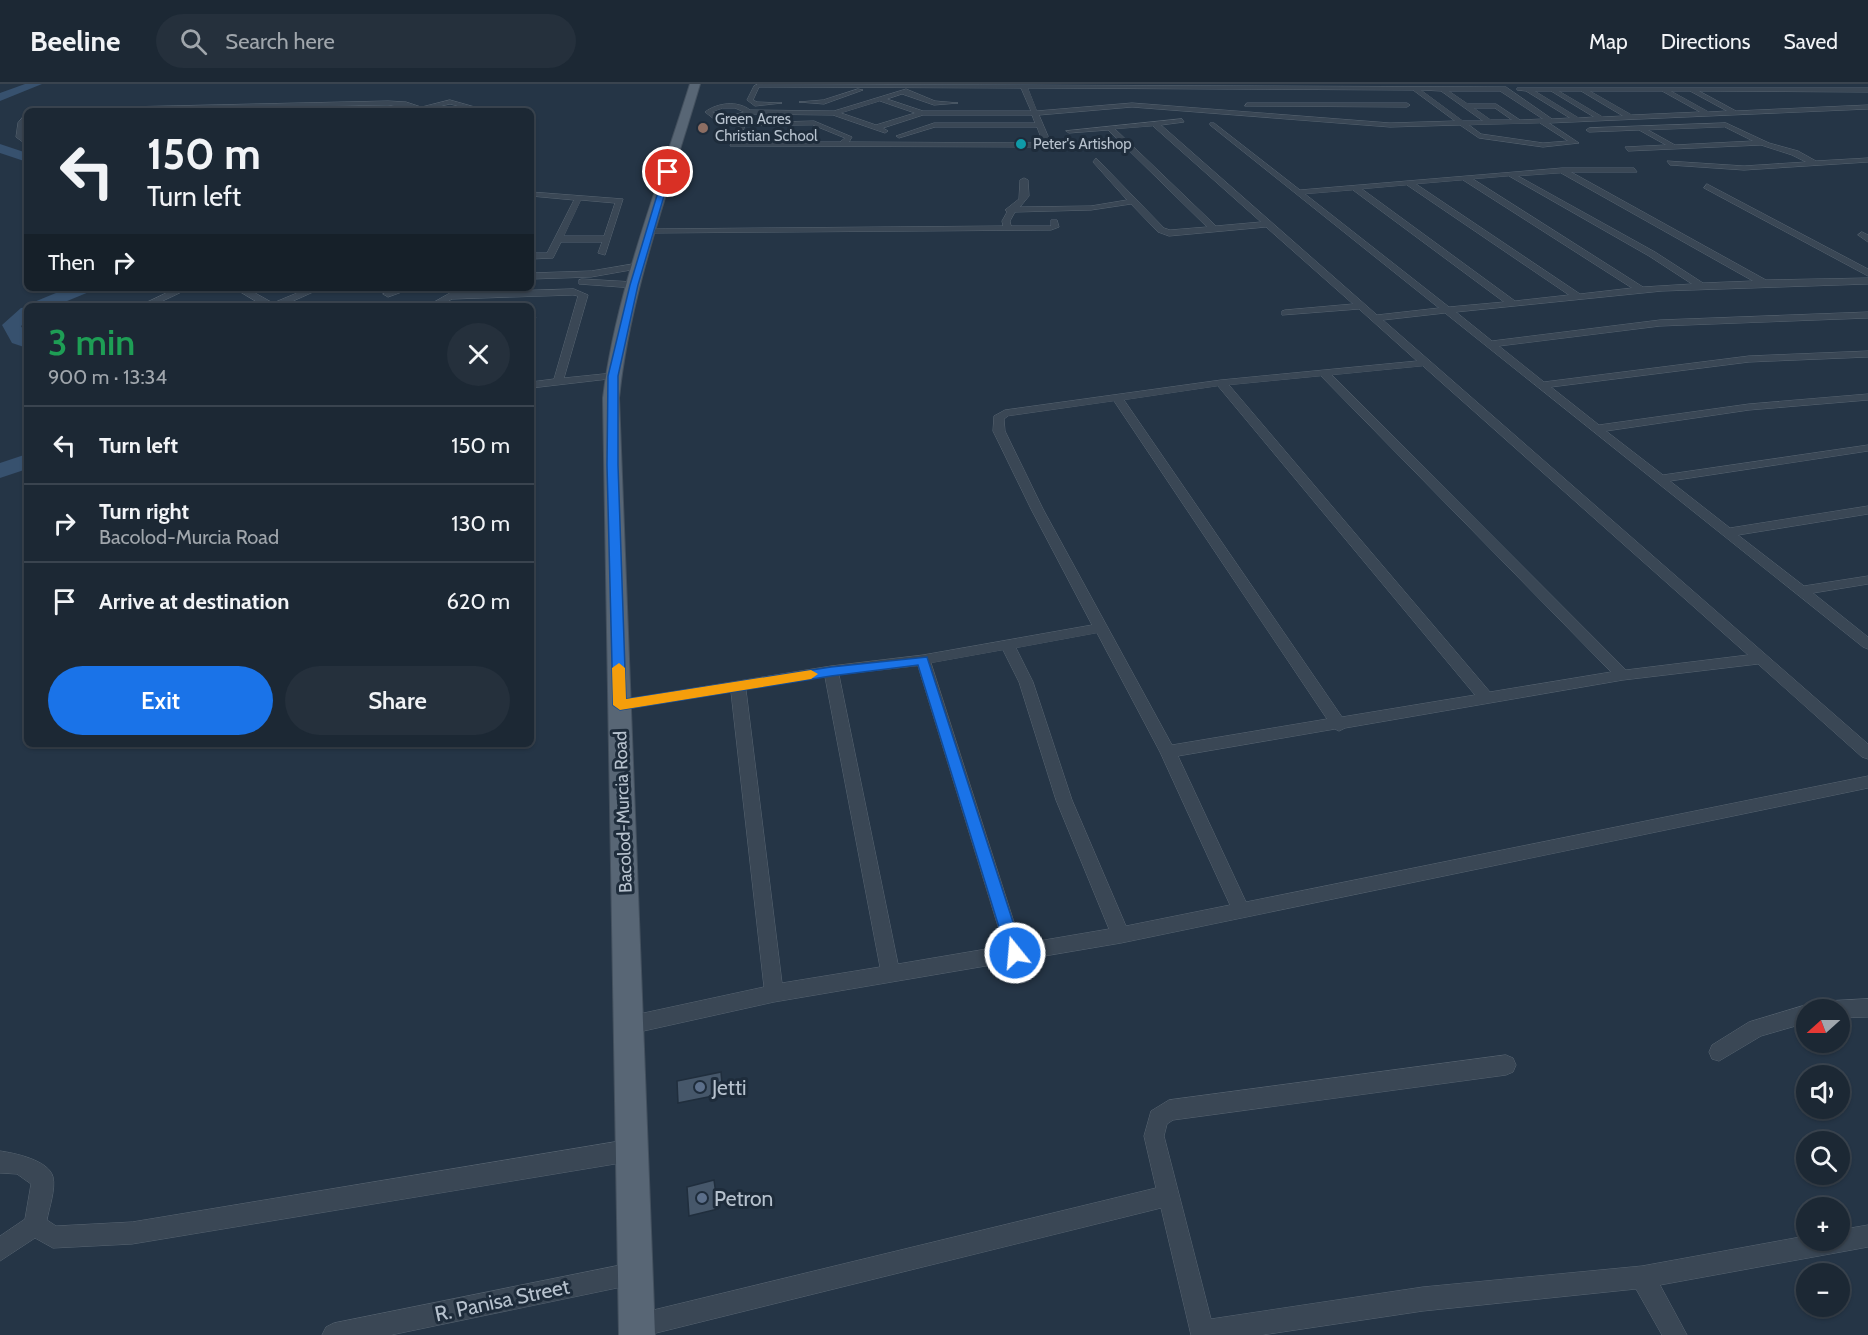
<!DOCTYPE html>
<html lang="en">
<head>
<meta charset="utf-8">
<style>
  body { margin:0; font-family:Cabin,sans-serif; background:#25303c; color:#f1f3f6; height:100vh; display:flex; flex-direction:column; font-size:22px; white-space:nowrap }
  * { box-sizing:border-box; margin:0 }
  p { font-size:20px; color:#a0a6ac }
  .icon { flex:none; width:33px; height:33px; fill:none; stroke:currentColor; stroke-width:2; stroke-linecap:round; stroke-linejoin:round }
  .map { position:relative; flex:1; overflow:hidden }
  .drawer { position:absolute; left:24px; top:219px; width:510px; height:444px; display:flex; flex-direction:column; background:#1c2834; border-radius:9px; box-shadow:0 2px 4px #0004,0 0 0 2px #3a444f }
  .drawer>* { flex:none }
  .top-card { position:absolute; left:24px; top:24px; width:510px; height:183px; border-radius:9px; box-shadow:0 2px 4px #0004,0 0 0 2px #3a444f; background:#1c2834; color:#f1f3f6; overflow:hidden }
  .needle { width:39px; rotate:249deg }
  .fabs { position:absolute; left:1796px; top:915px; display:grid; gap:12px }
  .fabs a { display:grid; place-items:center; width:54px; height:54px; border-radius:50%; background:#1c2834; box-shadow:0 2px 4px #0004,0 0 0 2px #3a444f; font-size:30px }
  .pin { position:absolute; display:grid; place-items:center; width:51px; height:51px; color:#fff; margin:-26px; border:3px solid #fff; border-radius:50%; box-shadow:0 2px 6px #0007 }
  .me { position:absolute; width:66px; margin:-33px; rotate:343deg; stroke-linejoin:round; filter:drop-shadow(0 0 4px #0008) }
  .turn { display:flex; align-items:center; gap:21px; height:126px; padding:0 24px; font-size:27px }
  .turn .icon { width:78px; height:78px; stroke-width:2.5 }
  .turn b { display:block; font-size:42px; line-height:51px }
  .then { display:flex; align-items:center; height:57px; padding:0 24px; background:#0003; gap:12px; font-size:22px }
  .round { display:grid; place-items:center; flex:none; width:63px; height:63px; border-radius:32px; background:#25303c }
  .headline { display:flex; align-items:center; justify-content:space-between; height:102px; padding:0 24px }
  h1 { font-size:36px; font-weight:600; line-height:45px; color:#1e9e55 }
  .action { display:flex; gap:12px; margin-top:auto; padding:12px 24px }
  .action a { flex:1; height:69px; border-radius:36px; background:#1a73e8; color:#fff; font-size:24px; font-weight:600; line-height:69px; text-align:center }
  .action a+a { background:#25303c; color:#f1f3f6 }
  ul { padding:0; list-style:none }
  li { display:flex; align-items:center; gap:18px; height:78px; padding:0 24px; border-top:2px solid #3a444f }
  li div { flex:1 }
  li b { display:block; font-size:22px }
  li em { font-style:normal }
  header { display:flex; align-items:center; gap:36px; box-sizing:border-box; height:84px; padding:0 30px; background:#1c2834; border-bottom:2px solid #3a444f }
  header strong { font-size:28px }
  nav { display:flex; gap:33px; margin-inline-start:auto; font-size:21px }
  .search { width:420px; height:54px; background:#25303c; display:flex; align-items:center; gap:15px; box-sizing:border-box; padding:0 21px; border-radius:33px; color:#a0a6ac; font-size:22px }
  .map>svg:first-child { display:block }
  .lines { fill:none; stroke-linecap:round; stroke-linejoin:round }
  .river { fill:#37516e; fill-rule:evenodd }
  .building { fill:#46576a; stroke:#202e3d; stroke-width:1.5 }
  .street-casing { stroke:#586572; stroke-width:1 }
  .primary-casing { stroke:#43505e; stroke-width:2 }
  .street { fill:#3a4755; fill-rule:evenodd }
  .primary { fill:#586675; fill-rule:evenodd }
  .route { fill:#1a73e8; stroke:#114b97; stroke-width:1.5 }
  .slow { fill:#f59e0b }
  .education-dot { fill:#8d6e63; stroke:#1e2c3b; stroke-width:2 }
  .culture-dot { fill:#0f9aa8; stroke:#1e2c3b; stroke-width:2 }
  .service-dot { fill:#5c6f8a; stroke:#1e2c3b; stroke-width:2 }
  .labels { text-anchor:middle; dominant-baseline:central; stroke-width:6; stroke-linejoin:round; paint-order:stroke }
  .far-poi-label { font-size:15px; fill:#b7c2ce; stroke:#1e2c3b; text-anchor:start }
  .street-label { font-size:18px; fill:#b7c2ce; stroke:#1e2c3b }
  .near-poi-label { font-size:21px; fill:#b7c2ce; stroke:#1e2c3b; text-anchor:start }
  .near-street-label { font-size:21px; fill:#b7c2ce; stroke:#1e2c3b }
</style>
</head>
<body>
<header>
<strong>Beeline</strong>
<div class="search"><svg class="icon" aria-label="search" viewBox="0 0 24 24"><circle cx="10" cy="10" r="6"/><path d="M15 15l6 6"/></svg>Search here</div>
<nav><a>Map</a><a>Directions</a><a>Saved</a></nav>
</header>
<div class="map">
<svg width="1868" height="1251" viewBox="0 0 1868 1251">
  <rect width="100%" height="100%" fill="#253546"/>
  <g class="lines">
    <!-- river -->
    <g class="river">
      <path d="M25,0H42L0,17V9Z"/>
      <path d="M0,60L27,69V78L0,69Z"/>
      <path d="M68,204H92L89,208L55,222H31L34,218Z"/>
      <path d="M27,223V237L21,242L27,252V264L12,259L2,241L21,224Z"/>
      <path d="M27,370V385L0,394V379Z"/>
    </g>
  </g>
  <!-- building -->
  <g class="building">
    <path d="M721,988L723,1010L678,1019L677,997Z"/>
    <path d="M714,1096L718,1125L689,1132L687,1103Z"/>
  </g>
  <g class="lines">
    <defs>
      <g id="street">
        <path d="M758,0L1506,3L1552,35L1570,34L1526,7L1517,6V4H1868V8L1699,7L1736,27L1868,21V25L1549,39L1579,59L1543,63L1479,54L1460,41L1390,43L1132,23L1039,31L1051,59L1045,63L730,62L741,39L814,37L852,53L849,58L1043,59L1037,43H935L899,54L896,52L934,39H1035L1032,31H923L883,44L888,47L885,49L833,31L749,30L727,37L714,35L705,28C717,19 737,16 750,26L834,27L906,5L935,17L958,19L934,21L902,10L887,15L923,27H1031L1021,4L763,3H759L753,16L757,18L782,19L755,22L747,16L754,2ZM1028,4L1413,6L1455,37L1390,39L1132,19L1037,27ZM1421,6L1441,7L1483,37H1463ZM1449,7H1500L1543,35L1520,36L1496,20H1468ZM1535,7H1551L1594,33L1579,34ZM1559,7H1581L1623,32L1603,33ZM1590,7H1662L1700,28L1632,31ZM1671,7H1690L1727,27L1709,28ZM880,17L915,29L876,41L841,29ZM723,24H735L744,28L727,33L712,28ZM1474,24H1495L1512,36H1491ZM1540,39L1568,57L1543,59L1481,50L1469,41ZM813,41L845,54L840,58H738L745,42Z"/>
        <path d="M858,5L863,6L824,20L799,18L823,16Z"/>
        <path d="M450,16L489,27H478L450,20L428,25L429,27L388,21L32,27L35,25L388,17L406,18L421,23Z"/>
        <path d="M1247,19H1407L1410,21L1407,23L1245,22Z"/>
        <path d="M27,28L24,52L27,55V61L16,53L18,39Z"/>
        <path d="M1182,35L1184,38L1161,41L1377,231L1439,224L1210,41V39H1214L1300,106L1562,84H1634L1637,88H1571L1766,196L1868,194V200L1662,207L1456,228L1492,257L1660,236L1868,228V234L1660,242L1499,262L1544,298L1749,272L1868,267V273L1749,278L1551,303L1599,341L1749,320L1868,310V316L1749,326L1606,347L1663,391L1868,361V367L1670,397L1730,444L1868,422V430L1738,451L1804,502L1868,492V500L1813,509L1868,553V565L1863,563L1445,229L1383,236L1868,660V675L1862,673L1758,580L1623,596L1345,644L1339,647L1335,645L1178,672L1246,818L1868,692V704L1121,859L774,918L630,950L623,947L620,941L623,935L630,932L764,903L731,608L620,626L613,621L615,617L831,582L923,571L1092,541L1031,425L993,347L994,332L1005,326L1221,296L1417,277L1359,225L1282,231V227L1285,226L1353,220L1266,143L1169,152L1158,148L1131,120L1091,126L1015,128L1010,137L1011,142H1051V136H1057L1059,143L1051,146L650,149L646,147L650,145L1003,142L1002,137L1007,128L1005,126L1019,115L1020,96L1024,94L1028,96L1029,112L1020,123L1091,122L1127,116L1093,78L1096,74L1164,144L1170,146L1207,143L1108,46L1069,49L1066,47ZM1153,42L1261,138L1216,142L1115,45ZM1561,89L1753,197L1703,199L1655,168L1518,92ZM1509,92L1649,172L1692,200L1643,203L1473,95ZM1463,96L1632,204L1580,210L1416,100ZM1407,101L1569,211L1515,217L1362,105ZM1353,106L1504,218L1449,223L1305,110ZM1423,282L1748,571L1626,586L1332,291ZM1321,292L1611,588L1490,608L1229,301ZM1218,302L1475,611L1342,633L1124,316ZM1114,317L1327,635L1172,661L1043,425L1005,347L1004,335L1008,332ZM1097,549L1160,668L1230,821L1126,842L1072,716L1033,598L1016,564ZM1003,566L1019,598L1056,716L1109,845L1021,860L931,579ZM918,582L1004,862L898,880L839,591ZM825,593L880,883L782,899L746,606Z"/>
        <path d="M1726,39L1769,59L1798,67L1816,77L1868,74V78L1744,86L1670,81L1667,77L1744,82L1806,78L1792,71L1761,61L1628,67L1625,63L1666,61L1639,46L1589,48L1586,46L1589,44ZM1725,43L1753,57L1675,61L1648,46Z"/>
        <path d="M1707,100L1868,185V192L1704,104Z"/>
        <path d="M531,108L623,115L605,171L598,169L602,158H561L553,174L531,175V169H547L574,116L531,112ZM581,116L615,119L604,152H564Z"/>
        <path d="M1862,148L1868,151V158L1858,151Z"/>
        <path d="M639,179L642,180V184L591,193L531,195V189L591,187Z"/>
        <path d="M582,195L634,198L639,201L634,204L579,200V196Z"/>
        <path d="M177,204H190L152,222H139Z"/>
        <path d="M234,204H246L273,219L309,204H322L282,222H264Z"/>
        <path d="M398,204H413L388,213L383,210Z"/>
        <path d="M574,205L588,211L564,294L613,289L617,290V294L531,304V298L554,295L578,212L573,211L452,215L440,222H391L396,219L434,218L450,209Z"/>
        <path d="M531,230L536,233L534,236L531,237Z"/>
        <path d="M1868,915V933L1839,934V926H1819L1821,920L1828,917Z"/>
        <path d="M1806,921L1814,926H1806V939L1761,952L1719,977L1712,975L1709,968L1712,961L1749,938Z"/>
        <path d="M1506,971L1513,974L1516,981L1513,988L1506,991L1173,1036L1167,1040L1164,1052L1211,1235L1423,1203L1642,1182L1806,1152V1156H1839V1146L1868,1141V1163L1660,1201L1687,1251H1662L1636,1205L1423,1227L1262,1251H1191L1161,1124L648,1251H630L625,1242L629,1234L637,1230L1156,1104L1144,1052L1151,1027L1169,1016Z"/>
        <path d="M633,1055L640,1059L644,1066L640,1073L633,1077L132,1160L53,1164L35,1154L0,1177V1152L25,1135L31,1100L17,1090L0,1089V1067C14,1069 49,1076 53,1093C56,1105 49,1124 47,1136L56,1142L132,1138Z"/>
        <path d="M636,1178L644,1181L647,1189L644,1197L636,1200L391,1251H322L326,1243L334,1239Z"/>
      </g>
      <path id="primary" d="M690,0H700C670,103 630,207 619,314L655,1251H619L603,314C616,207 658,103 690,0Z"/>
    </defs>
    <!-- street casing -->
    <use href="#street" class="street-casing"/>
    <!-- primary casing -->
    <use href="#primary" class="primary-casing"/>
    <!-- street -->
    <use href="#street" class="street"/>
    <!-- primary -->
    <use href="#primary" class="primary"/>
  </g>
  <!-- route -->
  <path class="route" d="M668,86L671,88L638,201L618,292V381L626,615L831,583L927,573L1023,869L1021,874L1015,877L1009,874L1007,869L918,581L831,592L620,626L613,621L607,381L608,292L630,201L664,88Z"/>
  <!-- slow -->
  <path class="slow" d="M619,579L625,584L626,615L811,586L818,590L811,595L620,626L613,621L612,584Z"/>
  <!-- markers -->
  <circle class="education-dot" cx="703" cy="44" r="6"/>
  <circle class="culture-dot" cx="1021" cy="60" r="6"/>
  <g class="service-dot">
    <circle cx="700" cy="1003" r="6"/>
    <circle cx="702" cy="1114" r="6"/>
  </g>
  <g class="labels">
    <!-- far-poi labels -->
    <g class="far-poi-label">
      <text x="715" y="35">Green Acres<tspan x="715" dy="17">Christian School</tspan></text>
      <text x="1033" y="60">Peter's Artishop</text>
    </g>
    <!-- street labels -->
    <g class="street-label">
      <text transform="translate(623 728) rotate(-92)">Bacolod-Murcia Road</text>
    </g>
    <!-- near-poi labels -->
    <g class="near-poi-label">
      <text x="712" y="1003">Jetti</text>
      <text x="714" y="1114">Petron</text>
    </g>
    <!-- near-street labels -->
    <g class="near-street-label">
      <text transform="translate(502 1216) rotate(-12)">R. Panisa Street</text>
    </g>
  </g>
</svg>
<div class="fabs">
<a><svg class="needle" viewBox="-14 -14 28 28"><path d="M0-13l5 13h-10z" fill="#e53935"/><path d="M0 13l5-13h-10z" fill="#a0a6ac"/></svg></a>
<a><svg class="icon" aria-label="sound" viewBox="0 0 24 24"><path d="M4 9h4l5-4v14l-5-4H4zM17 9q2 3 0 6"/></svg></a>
<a><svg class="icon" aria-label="search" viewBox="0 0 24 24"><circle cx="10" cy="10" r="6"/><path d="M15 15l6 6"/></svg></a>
<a>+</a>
<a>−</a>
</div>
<div class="pin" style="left:668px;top:88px;background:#d93025"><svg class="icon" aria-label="arrive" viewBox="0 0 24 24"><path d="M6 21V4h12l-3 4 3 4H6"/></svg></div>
<svg class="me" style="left:1015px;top:869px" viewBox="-20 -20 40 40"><circle r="17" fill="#1a73e8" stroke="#fff" stroke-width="3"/><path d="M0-11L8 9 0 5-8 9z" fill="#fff"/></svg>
<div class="top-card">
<div class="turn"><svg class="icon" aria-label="left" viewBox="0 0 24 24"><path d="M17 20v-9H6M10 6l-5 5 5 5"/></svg><div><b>150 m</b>Turn left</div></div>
<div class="then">Then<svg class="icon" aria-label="right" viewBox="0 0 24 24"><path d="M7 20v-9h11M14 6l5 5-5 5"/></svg></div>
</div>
<section class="drawer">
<div class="headline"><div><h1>3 min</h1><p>900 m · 13:34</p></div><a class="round"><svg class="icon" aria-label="close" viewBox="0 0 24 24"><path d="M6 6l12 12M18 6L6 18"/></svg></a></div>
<ul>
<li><svg class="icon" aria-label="left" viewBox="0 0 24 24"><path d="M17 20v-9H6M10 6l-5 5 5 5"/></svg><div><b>Turn left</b></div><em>150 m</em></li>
<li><svg class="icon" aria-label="right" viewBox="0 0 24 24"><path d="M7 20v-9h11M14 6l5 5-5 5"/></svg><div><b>Turn right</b><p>Bacolod-Murcia Road</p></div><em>130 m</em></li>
<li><svg class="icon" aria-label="arrive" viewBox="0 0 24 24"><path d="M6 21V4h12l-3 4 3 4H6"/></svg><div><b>Arrive at destination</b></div><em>620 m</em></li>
</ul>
<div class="action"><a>Exit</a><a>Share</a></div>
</section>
</div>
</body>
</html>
